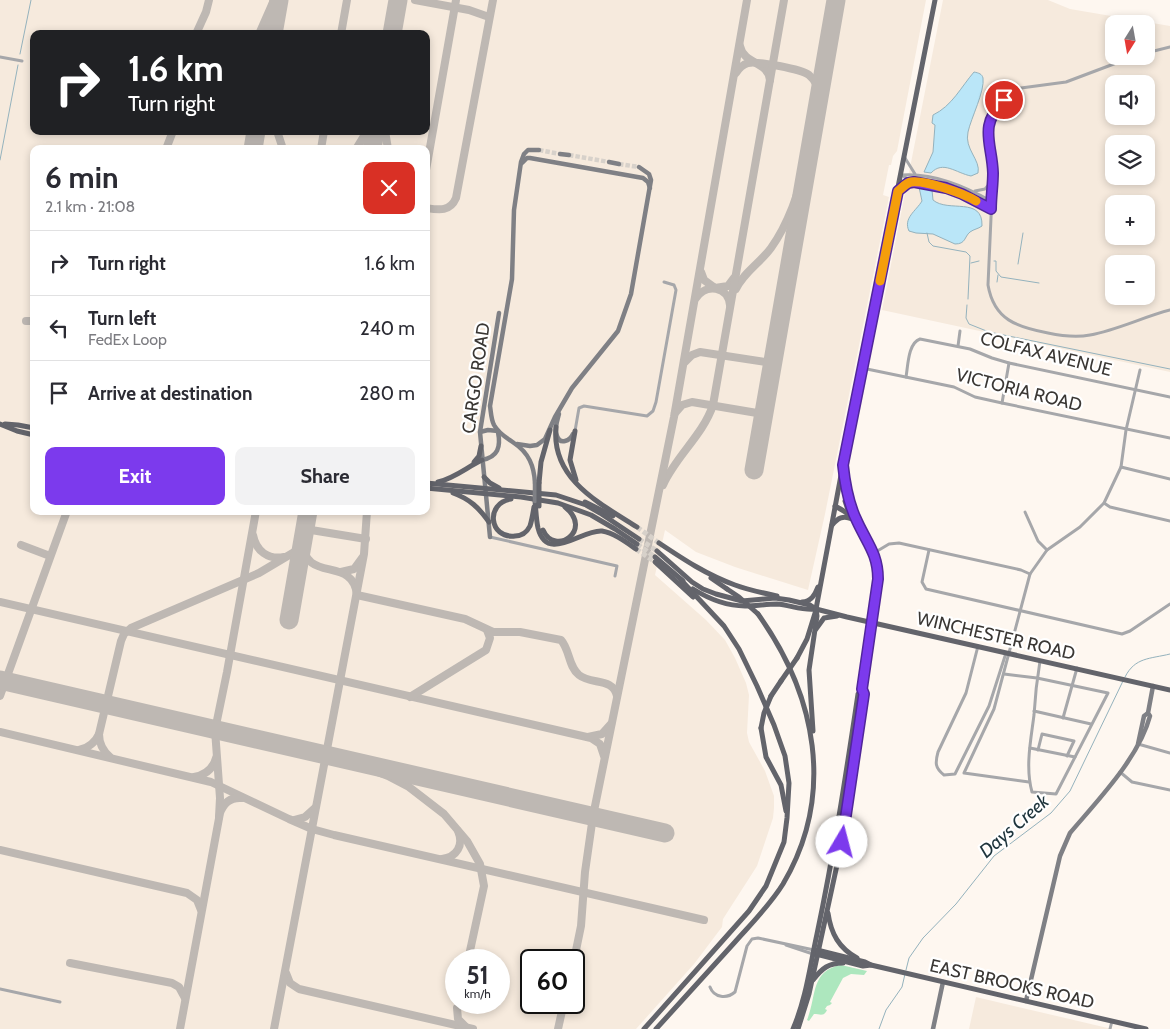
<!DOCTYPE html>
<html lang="en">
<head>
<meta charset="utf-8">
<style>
  body { margin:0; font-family:Cabin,sans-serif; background:#f2f2f3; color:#2b2b33; height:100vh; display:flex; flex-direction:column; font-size:19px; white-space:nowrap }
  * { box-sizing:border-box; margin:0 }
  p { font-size:16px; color:#7c7c81 }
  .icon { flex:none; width:28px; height:28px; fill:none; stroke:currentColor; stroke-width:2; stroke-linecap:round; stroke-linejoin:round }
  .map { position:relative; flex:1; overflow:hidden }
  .details { position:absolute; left:30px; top:145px; width:400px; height:370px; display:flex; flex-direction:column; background:#fff; border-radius:10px; box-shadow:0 2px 8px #0003 }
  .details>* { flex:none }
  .hud { position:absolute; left:30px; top:30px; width:400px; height:105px; border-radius:10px; box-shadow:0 2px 8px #0003; background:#202124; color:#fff; overflow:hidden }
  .needle { width:32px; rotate:191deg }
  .controls { position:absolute; left:1105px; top:15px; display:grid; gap:10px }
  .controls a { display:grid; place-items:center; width:50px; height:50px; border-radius:10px; background:#fff; box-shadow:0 2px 8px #0003; font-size:25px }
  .speed { position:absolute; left:445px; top:949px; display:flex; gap:10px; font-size:25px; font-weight:700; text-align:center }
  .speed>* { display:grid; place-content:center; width:65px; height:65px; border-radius:50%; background:#fff; box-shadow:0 2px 8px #0003; line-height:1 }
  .speed small { font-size:12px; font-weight:400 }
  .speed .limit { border:2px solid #111; border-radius:8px; background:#fff; color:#111 }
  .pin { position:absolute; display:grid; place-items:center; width:42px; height:42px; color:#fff; margin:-21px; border:2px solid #fff; border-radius:50%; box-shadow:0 1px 5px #0007 }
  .me { position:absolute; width:55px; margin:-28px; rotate:8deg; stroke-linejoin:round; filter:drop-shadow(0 0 4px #0008) }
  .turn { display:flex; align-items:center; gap:18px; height:105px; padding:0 15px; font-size:22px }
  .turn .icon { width:65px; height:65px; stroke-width:2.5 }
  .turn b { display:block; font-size:35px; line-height:42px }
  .round { display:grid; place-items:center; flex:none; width:52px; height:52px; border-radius:10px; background:#f2f2f3 }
  .head { display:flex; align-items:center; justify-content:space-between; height:85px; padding:0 15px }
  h1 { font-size:30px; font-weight:700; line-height:38px }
  .cta { display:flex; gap:10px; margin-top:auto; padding:10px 15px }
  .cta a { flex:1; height:58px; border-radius:10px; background:#7c3aed; color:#fff; font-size:20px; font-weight:700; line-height:58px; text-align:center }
  .cta a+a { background:#f2f2f3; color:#2b2b33 }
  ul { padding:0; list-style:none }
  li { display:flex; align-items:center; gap:15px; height:65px; padding:0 15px; border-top:1px solid #e1e1e2 }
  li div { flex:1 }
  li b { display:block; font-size:19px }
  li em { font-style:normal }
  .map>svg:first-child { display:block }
  .built { fill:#f6eadd; fill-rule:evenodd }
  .green { fill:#ade7be }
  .water { fill:#bae6f8; stroke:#94b2bd }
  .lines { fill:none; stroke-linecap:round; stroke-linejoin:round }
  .stream { stroke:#94b2bd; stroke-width:1 }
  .taxiway { stroke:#beb8b3; stroke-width:8 }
  .runway { stroke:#beb8b3; stroke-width:19 }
  .secondary-tunnel { stroke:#d7d1ca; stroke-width:4.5; stroke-dasharray:4.5 2; stroke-linecap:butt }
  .primary-tunnel { stroke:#d7d1ca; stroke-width:5; stroke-dasharray:5 2.5; stroke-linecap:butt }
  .street { stroke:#a6a7aa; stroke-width:3 }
  .secondary { stroke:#7f8085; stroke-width:4.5 }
  .primary { stroke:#63646b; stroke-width:5 }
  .secondary-bridge { stroke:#7f8085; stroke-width:4.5 }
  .primary-bridge { stroke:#63646b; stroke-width:5 }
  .route-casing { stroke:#51269a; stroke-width:12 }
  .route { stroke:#7c3aed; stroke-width:9 }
  .slow { stroke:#f59e0b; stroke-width:9 }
  .labels { text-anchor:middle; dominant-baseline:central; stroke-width:4.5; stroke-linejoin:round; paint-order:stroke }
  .street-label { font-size:18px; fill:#3a3734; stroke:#fff }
  .water-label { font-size:19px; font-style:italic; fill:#1e343c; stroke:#fff }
</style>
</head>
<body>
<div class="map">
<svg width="1170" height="1029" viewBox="0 0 1170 1029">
  <rect width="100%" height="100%" fill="#fef7f0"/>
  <!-- built -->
  <g class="built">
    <path d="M0,0H926L897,151L893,156L891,165H889L883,195L889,197L825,514L808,590L735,567L696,552L665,530L655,575L706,620L725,640L735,658L746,683L749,695L747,733L749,742L765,771L774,796V808L773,818L757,866L723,919L722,927L694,964L636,1029H0ZM34,34H426V131H34ZM34,149H426V511H34ZM456,960H499V1002H456ZM531,960H574V1002H531Z"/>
    <path d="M943,0H1048L1070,9L1170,26V372L882,310ZM1114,24H1146V56H1114ZM1114,84H1146V116H1114ZM1114,144H1146V176H1114ZM1114,204H1146V236H1114ZM1114,264H1146V296H1114Z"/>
    <path d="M976,997L1112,1029H969Z"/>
  </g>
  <!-- green -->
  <path class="green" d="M841,965L867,971L864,975L851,974L843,978L830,1002L832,1003L830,1005L827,1006L825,1009L827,1010C824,1017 820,1014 814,1014L809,1021L807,1020C817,996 810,971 841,965Z"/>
  <!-- water -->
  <g class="water">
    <path d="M974,72C979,73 982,74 983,78C985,91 971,118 968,132C964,149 981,160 978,173L971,176C956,173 943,160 931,173L924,172L933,152L935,125L932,123L933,115C952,106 961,87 974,72Z"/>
    <path d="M919,187L932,190L933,200C948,213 983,196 982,226C978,229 974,229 970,232C964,237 966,244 955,244L933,234L916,233L909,231C903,218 916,211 922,201Z"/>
  </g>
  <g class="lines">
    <!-- stream -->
    <g class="stream">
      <path d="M20,54L31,0"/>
      <path d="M0,160L18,65"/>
      <path d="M927,233L929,242L933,246L966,252L970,256L968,299"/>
      <path d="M994,261H996V271L1001,277L1039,283"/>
      <path d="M971,263L979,261"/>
      <path d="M1018,264L1023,233"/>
      <path d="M997,282L998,275"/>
      <path d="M967,305L966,318L969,324L989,332L1170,369"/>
      <path d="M1125,677C1135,657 1150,659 1170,654"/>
      <path d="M906,970L909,958L923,938L956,904L994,856L1051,813L1070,791L1123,681"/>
      <path d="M879,1029L886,1010L902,987L905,974"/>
    </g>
    <!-- taxiway -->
    <g class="taxiway">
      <path d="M415,0L469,10L489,17"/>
      <path d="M196,34L206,12L209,0"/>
      <path d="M259,34L274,0"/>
      <path d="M341,34L347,0"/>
      <path d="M740,46C744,65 768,61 770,80"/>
      <path d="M736,73C739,68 742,65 748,63C758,61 801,69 809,75C816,81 818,87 819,96"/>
      <path d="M277,131L283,149"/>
      <path d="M385,131L388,149"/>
      <path d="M166,149L173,131"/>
      <path d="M321,149L324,131"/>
      <path d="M356,149L367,131"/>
      <path d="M426,170L456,0"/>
      <path d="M426,208C439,210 450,212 456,198L493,0"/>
      <path d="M701,272L704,280L715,288L728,286L734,278"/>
      <path d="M736,289C743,273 760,263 771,248C789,223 798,193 807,163"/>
      <path d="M696,298C706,283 728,286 730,305"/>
      <path d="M26,321H34"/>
      <path d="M685,362L692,355L700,352L772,363"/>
      <path d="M675,413L682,405L692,402L763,414"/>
      <path d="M663,485C676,456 703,435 713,405L784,0"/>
      <path d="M305,529L366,539"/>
      <path d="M253,535C256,551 268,560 284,557"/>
      <path d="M303,542C304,584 353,555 357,595L465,619L493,632H520L561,640C570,650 568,666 579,675C591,685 613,677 617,696"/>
      <path d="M21,545L50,556"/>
      <path d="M341,572L354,569L362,558"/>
      <path d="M0,602L591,738L600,744L604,756"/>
      <path d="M0,696L67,511"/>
      <path d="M410,697L486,650L490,638L487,630"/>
      <path d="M0,732L211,782L289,819L312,829L334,835L704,920"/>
      <path d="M588,737L602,734L611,724"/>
      <path d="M79,750C88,748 95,743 99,734"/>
      <path d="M110,757C103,751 99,744 99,734L121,641L124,634L131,628L259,573L296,551L303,542"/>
      <path d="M344,759L388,776L409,787L444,814L467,841L480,864L484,886L468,960"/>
      <path d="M194,777C205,775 213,769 216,758"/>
      <path d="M219,817L220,798L215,730L227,672L256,511"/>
      <path d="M294,820L305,817L315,808"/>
      <path d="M0,850L187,893L197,900L201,910"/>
      <path d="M442,859C457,857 464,845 458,831"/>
      <path d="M574,960L581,926L585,872L593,816L674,417L747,0"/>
      <path d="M70,963L172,983L179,987L185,998"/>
      <path d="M286,973L290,983L299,989L473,1029"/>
      <path d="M457,1008L458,1019L466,1027"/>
      <path d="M180,1029L220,813C224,802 231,797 242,798"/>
      <path d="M274,1029L364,554L367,511"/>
      <path d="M558,1029L564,1002"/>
    </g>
    <!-- runway -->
    <g class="runway">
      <path d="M273,34L279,0"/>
      <path d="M392,34L398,0"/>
      <path d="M253,149L256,131"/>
      <path d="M372,149L375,131"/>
      <path d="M754,470L836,0"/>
      <path d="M289,620L308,511"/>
      <path d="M0,680L665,833"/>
    </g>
    <!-- secondary-tunnel -->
    <g class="secondary-tunnel">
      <path d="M539,150L560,154"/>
      <path d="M569,155L609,162"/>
      <path d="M619,164L639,167"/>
    </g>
    <!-- primary-tunnel -->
    <g class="primary-tunnel">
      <path d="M637,527L659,543"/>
      <path d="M639,539L657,551"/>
      <path d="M637,544L655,557"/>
      <path d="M636,549L655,562"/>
    </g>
    <!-- street -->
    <g class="street">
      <path d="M1146,53L1170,47"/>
      <path d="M1135,56L1066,82L1021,88L1004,99L994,113L988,134L993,173L988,285C994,320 1017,327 1048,333C1062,336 1075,338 1090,335C1117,330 1143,317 1170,310"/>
      <path d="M0,57L22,61"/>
      <path d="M905,158L915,174"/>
      <path d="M901,175L914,182L956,191L991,209"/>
      <path d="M902,175C934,173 964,186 991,201"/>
      <path d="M898,191L912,182"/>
      <path d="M975,191L985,189L992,181"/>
      <path d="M958,346L960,331"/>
      <path d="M862,368L954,387L975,397L1002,403L1170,438"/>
      <path d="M906,377C908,366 908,343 920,339L970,349L992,358L1009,363L1170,397"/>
      <path d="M1002,403L1009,363"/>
      <path d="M575,431L579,408L584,406L647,416L653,411L656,402L676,290L674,285L664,282"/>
      <path d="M1121,467L1170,479"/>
      <path d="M1104,503L1110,507L1170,521"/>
      <path d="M1025,512L1038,541L1047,550"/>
      <path d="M490,537L617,566L615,576"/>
      <path d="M929,550L922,582L926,589L1122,634L1130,631L1170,604"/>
      <path d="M874,553L889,544L899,543L1021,570L1030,574"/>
      <path d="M978,646L966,693L938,752C935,763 935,768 944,775L955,774L989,706L1006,653"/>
      <path d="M1004,674L1037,678L1108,693L1056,794L1032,792C1025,767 1031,739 1034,715C1035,697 1037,679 1040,661"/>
      <path d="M1034,711L1091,724"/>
      <path d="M1063,718L1077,668"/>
      <path d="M1138,744L1170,753"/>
      <path d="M1030,748L1075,757"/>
      <path d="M1038,750L1042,734L1074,741L1067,756"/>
      <path d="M1120,772L1132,782L1170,790"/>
      <path d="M1029,782L964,773L994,709L1030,574L1047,550L1080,527L1104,503L1121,467L1126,430L1140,370"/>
      <path d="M786,945L813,954"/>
      <path d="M710,987C714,998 727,999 735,992L747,946L752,939L758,938L814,950"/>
      <path d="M0,989L60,1002"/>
      <path d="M1110,1029L1112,1021"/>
    </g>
    <!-- secondary -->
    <g class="secondary">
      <path d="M560,154L569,155"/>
      <path d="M609,162L619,164"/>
      <path d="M522,163L527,158H530L643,178L648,182L650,188"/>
      <path d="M559,414C557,421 554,429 557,436C560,445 570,441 573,434"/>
      <path d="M480,432L488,430L498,431"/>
      <path d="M517,444L530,446L537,445L545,439L555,417L572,388L618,331L631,294L651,180L649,174L639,167"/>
      <path d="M482,460C498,457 501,447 498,432"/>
      <path d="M535,483C534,466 529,453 514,443C507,438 499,434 494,425C491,419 491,412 490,406L512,279L514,210L521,162L524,154L528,150H539"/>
      <path d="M490,537L480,432L499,313"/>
      <path d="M1138,744L1144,716L1148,713"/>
      <path d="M1026,1001L1060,856L1070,833C1097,801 1139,758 1150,716L1148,713L1153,686"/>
      <path d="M933,1029L943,982"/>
    </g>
    <!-- primary -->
    <g class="primary">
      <path d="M0,424L17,431L34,435"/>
      <path d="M5,424L18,425L34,428"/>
      <path d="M556,427C551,479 599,503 637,527"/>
      <path d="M575,431L570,460L576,480"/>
      <path d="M474,462L479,456L481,446"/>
      <path d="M484,477L490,483L499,488"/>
      <path d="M438,482C455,478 467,467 482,460"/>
      <path d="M426,483L556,495L586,505L600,513L639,539"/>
      <path d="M539,483L541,462L550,430"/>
      <path d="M426,488L521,497L558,503L591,515L615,529L637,544"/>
      <path d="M453,493C470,499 479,508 489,522"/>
      <path d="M847,497L845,501L849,513"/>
      <path d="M511,499C485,503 489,539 515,536C522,536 527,532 530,526C532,520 533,513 534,507"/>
      <path d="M535,501C536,510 536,519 538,528C547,564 582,529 602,531C614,533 626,542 636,549"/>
      <path d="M585,502L613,516"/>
      <path d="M856,519L847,497L843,465L935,0"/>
      <path d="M832,525C838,518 843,515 852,519"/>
      <path d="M543,530C555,557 594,530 565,507"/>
      <path d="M659,543C683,559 707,575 735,585C748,590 763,593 777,596"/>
      <path d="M657,551L692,582L703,589L716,594L742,601L775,598L789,600L810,605L816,609L847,617L1170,690"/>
      <path d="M655,557L683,581"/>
      <path d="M655,562L693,597"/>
      <path d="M711,578L727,589"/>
      <path d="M693,589C709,599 727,606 745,606C756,606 766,604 777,604C790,605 803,611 816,609"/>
      <path d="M802,602C811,602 815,595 818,587"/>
      <path d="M816,629L824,618L837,616"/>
      <path d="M797,658L807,639L816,610"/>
      <path d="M771,696L781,681"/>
      <path d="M761,728L766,757L781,785L786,811"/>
      <path d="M813,731L809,670L817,616L816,609L842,470"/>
      <path d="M828,913C831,934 839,948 857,958"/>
      <path d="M817,950L865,962L871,965L1146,1029"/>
      <path d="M816,954L863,966L871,965"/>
      <path d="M813,980C822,968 829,963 843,963"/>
      <path d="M644,1029L749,911L766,886L784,842L787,818L789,783L785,756L774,725L757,686L739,649L724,626L681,580"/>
      <path d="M656,1029C682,1000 709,971 735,942C752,923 770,905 783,884C836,794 816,695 758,614"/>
      <path d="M793,1029C806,999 810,966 817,934C834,854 846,774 858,694L862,689"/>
      <path d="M798,1029L809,994L842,842L864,694L862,689L878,579C878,550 862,519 835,506"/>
    </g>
    <!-- secondary-bridge -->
    <path class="secondary-bridge" d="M535,483V501"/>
    <!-- primary-bridge -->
    <g class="primary-bridge">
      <path d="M539,483V506"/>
      <path d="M727,589L739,597L758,614"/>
      <path d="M781,681L797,658"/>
      <path d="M761,728L764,713L771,696"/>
    </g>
  </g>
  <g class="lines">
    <defs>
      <path id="route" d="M842,842L864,694L862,689L878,579C878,554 867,543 857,521C848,503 845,484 843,465L898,191L908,183L914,182L946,188L962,194L991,209C991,197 993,185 993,173C992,142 978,127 1004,100"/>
    </defs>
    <!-- route casing -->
    <use href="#route" class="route-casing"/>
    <!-- route -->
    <use href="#route" class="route"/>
    <!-- slow -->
    <path class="slow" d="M880,281L898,191C902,188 906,183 911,182C925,180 963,193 976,201"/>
  </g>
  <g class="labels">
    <!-- street labels -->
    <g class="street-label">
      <text transform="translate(1046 354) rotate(14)">COLFAX AVENUE</text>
      <text transform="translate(476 378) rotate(-82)">CARGO ROAD</text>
      <text transform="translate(1019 390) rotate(14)">VICTORIA ROAD</text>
      <text transform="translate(996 636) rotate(13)">WINCHESTER ROAD</text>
      <text transform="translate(1012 984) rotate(13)">EAST BROOKS ROAD</text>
    </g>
    <!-- water labels -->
    <g class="water-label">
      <text transform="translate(1014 826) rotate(-41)">Days Creek</text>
    </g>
  </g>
</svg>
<div class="controls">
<a><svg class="needle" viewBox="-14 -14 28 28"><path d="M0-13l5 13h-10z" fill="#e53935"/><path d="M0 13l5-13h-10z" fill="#7c7c81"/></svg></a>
<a><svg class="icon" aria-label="sound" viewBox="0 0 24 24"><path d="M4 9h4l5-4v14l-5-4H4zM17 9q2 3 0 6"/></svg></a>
<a><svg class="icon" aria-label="layers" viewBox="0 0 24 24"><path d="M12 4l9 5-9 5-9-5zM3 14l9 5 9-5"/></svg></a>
<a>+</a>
<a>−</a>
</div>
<div class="speed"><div>51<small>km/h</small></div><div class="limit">60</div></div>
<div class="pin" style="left:1004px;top:100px;background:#d93025"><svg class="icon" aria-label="arrive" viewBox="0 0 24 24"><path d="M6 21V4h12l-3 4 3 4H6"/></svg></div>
<svg class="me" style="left:842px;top:842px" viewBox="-20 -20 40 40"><circle r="19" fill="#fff"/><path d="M0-13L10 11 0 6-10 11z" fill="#7c3aed"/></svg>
<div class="hud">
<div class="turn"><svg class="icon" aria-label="right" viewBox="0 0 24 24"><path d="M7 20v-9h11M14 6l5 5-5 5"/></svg><div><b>1.6 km</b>Turn right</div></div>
</div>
<section class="details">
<div class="head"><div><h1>6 min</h1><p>2.1 km · 21:08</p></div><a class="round" style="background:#d93025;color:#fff"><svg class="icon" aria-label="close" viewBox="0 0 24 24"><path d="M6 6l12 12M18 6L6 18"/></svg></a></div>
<ul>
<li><svg class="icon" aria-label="right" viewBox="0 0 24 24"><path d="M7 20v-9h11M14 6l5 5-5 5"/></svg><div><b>Turn right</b></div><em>1.6 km</em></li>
<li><svg class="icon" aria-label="left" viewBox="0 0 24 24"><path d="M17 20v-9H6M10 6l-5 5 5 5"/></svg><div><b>Turn left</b><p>FedEx Loop</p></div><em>240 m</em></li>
<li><svg class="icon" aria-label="arrive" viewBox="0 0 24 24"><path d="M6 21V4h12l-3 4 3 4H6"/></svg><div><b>Arrive at destination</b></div><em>280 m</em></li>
</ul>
<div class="cta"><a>Exit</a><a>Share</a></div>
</section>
</div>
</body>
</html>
